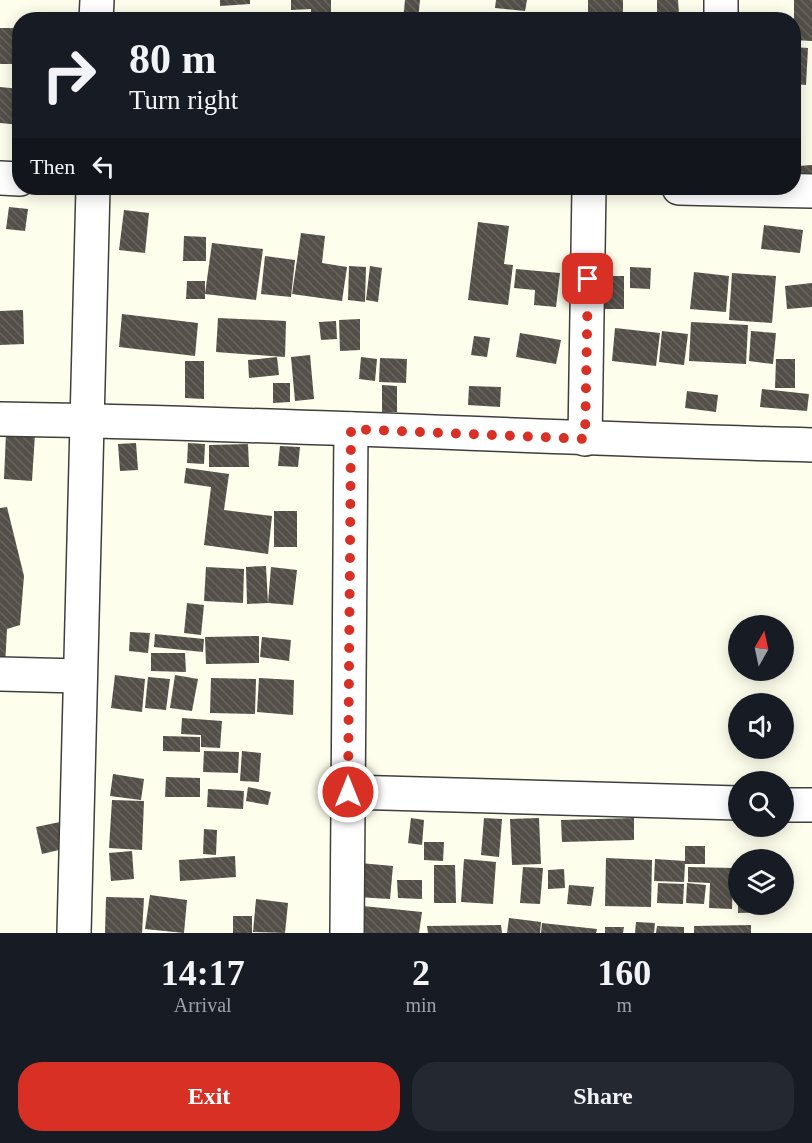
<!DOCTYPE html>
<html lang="en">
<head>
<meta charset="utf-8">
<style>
  body { margin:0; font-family:Georgia,serif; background:#242831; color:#f1f3f6; height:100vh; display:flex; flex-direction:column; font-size:22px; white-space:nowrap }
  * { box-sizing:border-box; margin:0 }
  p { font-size:20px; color:#9ea1a6 }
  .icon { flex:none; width:33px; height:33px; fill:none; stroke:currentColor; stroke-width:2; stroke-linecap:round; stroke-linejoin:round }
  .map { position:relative; height:933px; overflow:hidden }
  .side { display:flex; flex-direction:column; background:#171b24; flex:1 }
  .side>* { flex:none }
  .hud { position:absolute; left:12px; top:12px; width:789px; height:183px; border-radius:24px; box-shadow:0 3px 15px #0003; background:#171b24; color:#f1f3f6; overflow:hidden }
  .needle { width:39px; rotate:9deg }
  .tools { position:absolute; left:728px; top:615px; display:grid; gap:12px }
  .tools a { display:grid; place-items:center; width:66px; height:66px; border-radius:50%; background:#171b24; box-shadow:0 3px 15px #0003; font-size:30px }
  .pin { position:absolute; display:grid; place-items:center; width:51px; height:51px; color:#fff; margin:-26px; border-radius:12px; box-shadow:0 3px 9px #0006 }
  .me { position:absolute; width:66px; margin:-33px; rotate:0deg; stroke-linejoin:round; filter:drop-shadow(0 0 4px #0008) }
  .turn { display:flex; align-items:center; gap:21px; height:126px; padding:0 18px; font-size:27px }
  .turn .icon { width:78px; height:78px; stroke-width:2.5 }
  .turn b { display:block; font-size:42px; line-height:51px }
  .then { display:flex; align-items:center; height:57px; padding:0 18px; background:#0003; gap:12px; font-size:22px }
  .eta { display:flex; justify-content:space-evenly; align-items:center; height:102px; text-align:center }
  .eta b { font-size:36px; font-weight:700; line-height:42px }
  .cta { display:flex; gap:12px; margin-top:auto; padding:12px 18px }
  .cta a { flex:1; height:69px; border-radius:24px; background:#d93025; color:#fff; font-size:24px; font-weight:700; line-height:69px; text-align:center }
  .cta a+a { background:#242831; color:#f1f3f6 }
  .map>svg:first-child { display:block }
  .building { fill:url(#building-back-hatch) }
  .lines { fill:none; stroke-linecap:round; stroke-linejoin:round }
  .minor-casing { stroke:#3f3f3f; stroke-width:36 }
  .minor { stroke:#fff; stroke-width:33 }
  .route { stroke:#d93025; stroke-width:10; stroke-dasharray:0 18 }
</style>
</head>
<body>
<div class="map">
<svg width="812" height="933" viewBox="0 0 812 933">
  <defs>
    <pattern id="building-back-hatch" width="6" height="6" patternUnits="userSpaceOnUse" patternTransform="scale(1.5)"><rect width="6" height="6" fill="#545049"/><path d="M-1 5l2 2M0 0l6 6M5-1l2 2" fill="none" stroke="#68645f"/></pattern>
  </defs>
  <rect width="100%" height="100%" fill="#fdfeec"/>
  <!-- building -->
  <g class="building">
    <path d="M220,0H250V4L220,6Z"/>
    <path d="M291,0H331V20H311V9L291,10Z"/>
    <path d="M405,0H420L418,20H403Z"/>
    <path d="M496,0H527L525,11L495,8Z"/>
    <path d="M588,0H623V15L588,14Z"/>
    <path d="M657,0H678L679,15H657Z"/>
    <path d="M794,0H812V41L794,40Z"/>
    <path d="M0,28H15L16,64H0Z"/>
    <path d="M794,47L808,48L806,85L794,84Z"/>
    <path d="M0,87L20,89V125L0,123Z"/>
    <path d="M812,165V185H798V166Z"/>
    <path d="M9,207L28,209L25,231L6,229Z"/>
    <path d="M124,210L149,213L145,253L119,250Z"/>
    <path d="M478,222L509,226L504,264L513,265L508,305L468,300Z"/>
    <path d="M764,225L803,230L800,253L761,249Z"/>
    <path d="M301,233L325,236L322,263L347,267L342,301L292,294Z"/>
    <path d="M184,236L206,237V261H183Z"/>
    <path d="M212,243L263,249L256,300L205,294Z"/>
    <path d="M265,256L295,260L291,297L261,294Z"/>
    <path d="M349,266L366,267L365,302L348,300Z"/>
    <path d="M370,266L382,268L378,302L366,300Z"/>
    <path d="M630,267L651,268L650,289L630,288Z"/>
    <path d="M516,269L560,273L556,307L534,305L535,290L514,288Z"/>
    <path d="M694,272L729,276L726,312L690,309Z"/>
    <path d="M732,273L776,276L772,323L729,320Z"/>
    <rect x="604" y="276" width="20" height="33"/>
    <path d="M187,281H205V299H186Z"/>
    <path d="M812,283V307L787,309L785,286Z"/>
    <path d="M23,310L24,344L0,345V311Z"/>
    <path d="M122,314L198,323L195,356L119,347Z"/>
    <path d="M218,318L286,321L285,357L216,352Z"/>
    <path d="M360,319V350L340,351L339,320Z"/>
    <path d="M336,321L337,339L321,340L319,322Z"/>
    <path d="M691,322L748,325L746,364L689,361Z"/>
    <path d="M615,328L660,333L656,366L612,361Z"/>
    <path d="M662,331L688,334L684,365L659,362Z"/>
    <path d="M751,331L776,333L773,364L749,361Z"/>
    <path d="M520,333L561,340L556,364L516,357Z"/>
    <path d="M474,336L490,338L487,357L471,355Z"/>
    <path d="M310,355L314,399L295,401L291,357Z"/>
    <path d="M277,357L279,375L249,378L248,360Z"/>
    <path d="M361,357L377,359L375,381L359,379Z"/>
    <path d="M380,358L407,359L406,383L379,382Z"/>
    <path d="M776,359H795V388H775Z"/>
    <path d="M185,361H204V399L185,398Z"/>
    <path d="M273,383H290V402L273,403Z"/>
    <path d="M382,385L397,386V412H382Z"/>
    <path d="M469,386L501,387L500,407L468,405Z"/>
    <path d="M762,389L809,394L807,411L760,407Z"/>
    <path d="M687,391L718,395L716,412L685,408Z"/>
    <path d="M6,433L35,434L32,481L4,479Z"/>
    <path d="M136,443L138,470L120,471L118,444Z"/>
    <path d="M188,443L205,444L204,464L187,463Z"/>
    <path d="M248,444L249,467H209V445Z"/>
    <path d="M280,446L300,447L298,467L278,466Z"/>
    <path d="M186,468L229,474L224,510L272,516L268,554L204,545L211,487L184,483Z"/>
    <path d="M7,507L24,576L20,625L7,629L5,667H0V508Z"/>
    <rect x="274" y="511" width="23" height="36"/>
    <path d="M266,566L268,603L247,604L246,567Z"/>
    <path d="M206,567L244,569L243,603L204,601Z"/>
    <path d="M271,567L297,570L293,605L268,603Z"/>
    <path d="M187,603L204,605L201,635L184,633Z"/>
    <path d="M130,632L150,633L148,653L129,651Z"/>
    <path d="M155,634L204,639L203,652L154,647Z"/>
    <path d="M259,636V663L206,664L205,637Z"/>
    <path d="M262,637L291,640L289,661L260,657Z"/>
    <path d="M151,653H185L186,672L151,671Z"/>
    <path d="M115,675L145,679L142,712L111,708Z"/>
    <path d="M175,675L198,679L192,711L170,708Z"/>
    <path d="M148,677L170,679L166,710L145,708Z"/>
    <path d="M211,678L256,679L255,714L210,713Z"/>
    <path d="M259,678L294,680L293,715L257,712Z"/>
    <path d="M182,718L222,721L220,748L201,747V735L181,734Z"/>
    <path d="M163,736L200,737V752L163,751Z"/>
    <path d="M204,751L239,752L238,773L203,772Z"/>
    <path d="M242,751L261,753L259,782L240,781Z"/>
    <path d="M113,774L144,779L141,800L110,796Z"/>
    <path d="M166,777L200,778V797H165Z"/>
    <path d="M248,787L271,792L268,805L246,801Z"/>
    <path d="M208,789L244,791L243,809L207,807Z"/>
    <path d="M112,800L144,801L142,850L109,848Z"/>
    <path d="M411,818L424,820L422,845L408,843Z"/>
    <path d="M484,818L502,819L499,857L481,855Z"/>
    <path d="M539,818L541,864L512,865L510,819Z"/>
    <path d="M634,818V840L562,842L561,820Z"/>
    <path d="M74,819L80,845L42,854L36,827Z"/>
    <path d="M204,829L217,830L216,855L203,854Z"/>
    <path d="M424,842H444L443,861L424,860Z"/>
    <path d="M685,846H705V864H685L684,882L654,881L655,859L685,861Z"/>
    <path d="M132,851L134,879L111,881L109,853Z"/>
    <path d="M235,856L236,877L180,881L179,860Z"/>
    <path d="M606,858L652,860L651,907L605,906Z"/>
    <path d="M464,859L496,862L493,904L461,902Z"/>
    <path d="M360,863L393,866L390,899L357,897Z"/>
    <path d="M434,865H455L456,903H434Z"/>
    <path d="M523,867L543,868L540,904L520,903Z"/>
    <path d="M688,867L733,868L732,909L709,908L710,883L688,882Z"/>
    <path d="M564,869L565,888L548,889V870Z"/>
    <path d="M397,880H422V899L398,898Z"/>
    <path d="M658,883L684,884L683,904L657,903Z"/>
    <path d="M687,883L706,885L704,904L686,903Z"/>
    <path d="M569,885L594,887L591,906L567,904Z"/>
    <path d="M150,895L187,900L184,933L145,929Z"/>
    <path d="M106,897L144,898L142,933H105Z"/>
    <path d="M256,899L288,903L285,933L253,932Z"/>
    <path d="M738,904H775V912L738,913Z"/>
    <path d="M363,906L422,912L419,933H361Z"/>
    <rect x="233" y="916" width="19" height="17"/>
    <path d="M509,918L541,922L540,933H507Z"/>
    <path d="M636,922L655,923L654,933H635Z"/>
    <path d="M542,923L597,929L596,933H541Z"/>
    <path d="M501,925L502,933H428L427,926Z"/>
    <path d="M751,925V933H694V926Z"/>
    <path d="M657,926L684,927V933H656Z"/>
    <path d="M605,927H624L623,933H605Z"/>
  </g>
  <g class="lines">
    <defs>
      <g id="minor">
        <path d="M96,20L97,0"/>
        <path d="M721,20V0"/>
        <path d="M0,178L20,179"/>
        <path d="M679,188L812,191"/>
        <path d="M0,419C271,423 541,438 812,445"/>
        <path d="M585,439L589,188"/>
        <path d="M0,674L80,676"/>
        <path d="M348,792L738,803"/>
        <path d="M783,805H812"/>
        <path d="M74,933L93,188"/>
        <path d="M347,933L351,429"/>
      </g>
    </defs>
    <!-- minor casing -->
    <use href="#minor" class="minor-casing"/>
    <!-- minor -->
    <use href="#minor" class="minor"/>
  </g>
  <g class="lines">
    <!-- route -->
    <path class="route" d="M348,792L351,429L585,439L588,279"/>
  </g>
</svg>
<div class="tools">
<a><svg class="needle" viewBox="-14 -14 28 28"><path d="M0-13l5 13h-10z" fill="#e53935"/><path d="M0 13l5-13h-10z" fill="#9ea1a6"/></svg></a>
<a><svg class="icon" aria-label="sound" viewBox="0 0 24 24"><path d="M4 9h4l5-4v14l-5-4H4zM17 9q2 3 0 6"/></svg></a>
<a><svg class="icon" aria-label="search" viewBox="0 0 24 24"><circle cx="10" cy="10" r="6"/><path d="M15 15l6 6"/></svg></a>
<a><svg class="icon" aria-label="layers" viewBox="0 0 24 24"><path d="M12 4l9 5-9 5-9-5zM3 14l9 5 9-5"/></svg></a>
</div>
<div class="pin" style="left:588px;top:279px;background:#d93025"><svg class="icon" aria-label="arrive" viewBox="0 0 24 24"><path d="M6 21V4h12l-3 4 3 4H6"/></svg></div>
<svg class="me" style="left:348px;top:792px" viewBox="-20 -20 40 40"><circle r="17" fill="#d93025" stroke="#fff" stroke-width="3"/><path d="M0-11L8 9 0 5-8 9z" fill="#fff"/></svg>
<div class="hud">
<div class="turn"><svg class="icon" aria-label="right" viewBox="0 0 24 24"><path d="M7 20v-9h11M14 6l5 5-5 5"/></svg><div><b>80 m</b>Turn right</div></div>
<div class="then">Then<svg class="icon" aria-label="left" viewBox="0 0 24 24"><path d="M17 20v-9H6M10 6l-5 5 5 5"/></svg></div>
</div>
</div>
<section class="side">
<div class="eta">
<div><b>14:17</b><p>Arrival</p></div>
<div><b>2</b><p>min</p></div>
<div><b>160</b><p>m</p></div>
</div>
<div class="cta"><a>Exit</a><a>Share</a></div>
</section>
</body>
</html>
